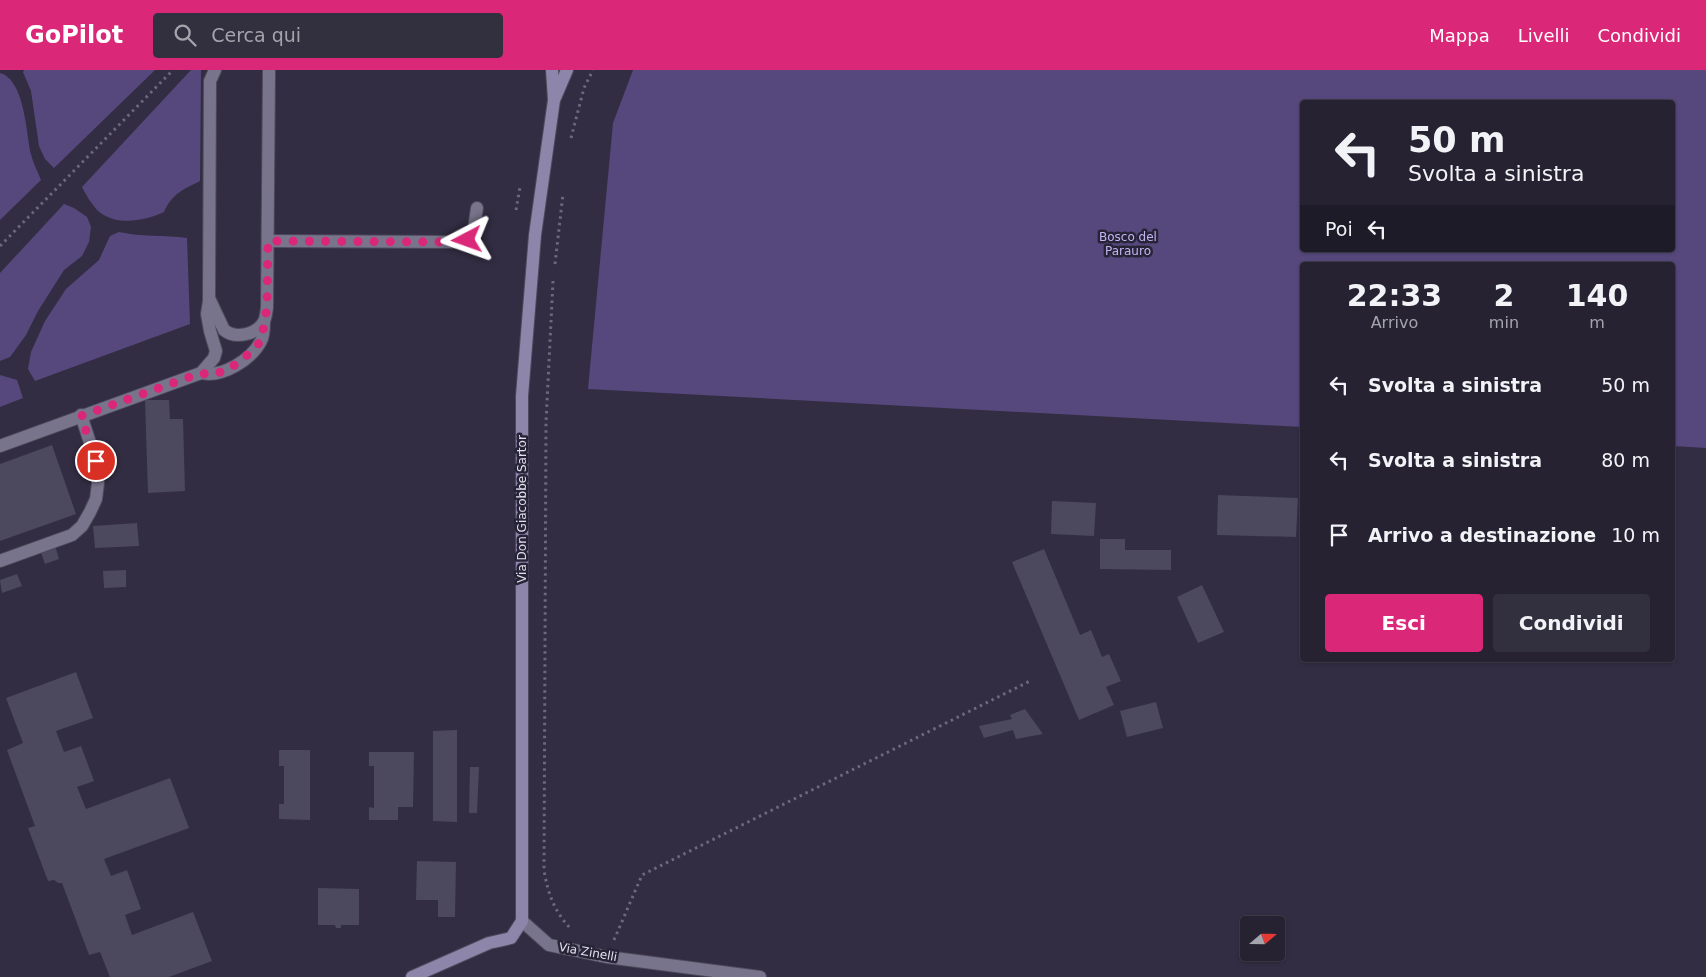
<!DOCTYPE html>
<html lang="it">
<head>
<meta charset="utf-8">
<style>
  body { margin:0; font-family:"DejaVu Sans",sans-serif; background:#322f3e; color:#f1f3f6; height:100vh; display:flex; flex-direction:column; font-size:19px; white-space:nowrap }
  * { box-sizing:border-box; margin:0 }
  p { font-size:16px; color:#a4a4ac }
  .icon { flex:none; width:28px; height:28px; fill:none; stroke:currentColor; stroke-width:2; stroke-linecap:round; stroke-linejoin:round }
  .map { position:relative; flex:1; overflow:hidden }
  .drawer { position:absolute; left:1300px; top:192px; width:375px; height:400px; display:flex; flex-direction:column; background:#262232; border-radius:5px; box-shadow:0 1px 4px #0004,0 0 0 1px #423f4d }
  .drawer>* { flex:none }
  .top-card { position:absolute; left:1300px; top:30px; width:375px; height:152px; border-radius:5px; box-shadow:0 1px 4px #0004,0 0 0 1px #423f4d; background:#262232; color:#f1f3f6; overflow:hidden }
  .needle { width:32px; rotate:70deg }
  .controls { position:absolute; left:1240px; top:846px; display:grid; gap:10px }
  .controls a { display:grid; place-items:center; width:45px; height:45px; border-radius:5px; background:#262232; box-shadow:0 1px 4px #0004,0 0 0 1px #423f4d; font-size:25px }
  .pin { position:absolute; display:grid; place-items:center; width:42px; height:42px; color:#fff; margin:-21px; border:2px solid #fff; border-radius:50%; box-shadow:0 1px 5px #0007 }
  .me { position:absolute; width:55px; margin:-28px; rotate:266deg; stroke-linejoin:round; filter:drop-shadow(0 0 4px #0008) }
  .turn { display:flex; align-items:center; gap:18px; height:105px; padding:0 25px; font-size:22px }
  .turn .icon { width:65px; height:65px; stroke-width:2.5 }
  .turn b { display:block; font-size:35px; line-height:42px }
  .then { display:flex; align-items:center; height:48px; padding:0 25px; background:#0003; gap:10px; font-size:19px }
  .eta { display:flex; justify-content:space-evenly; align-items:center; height:85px; text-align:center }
  .eta b { font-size:30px; font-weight:700; line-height:35px }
  .primary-button { display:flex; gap:10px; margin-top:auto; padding:10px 25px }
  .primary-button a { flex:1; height:58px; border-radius:5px; background:#db2777; color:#fff; font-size:20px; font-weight:700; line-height:58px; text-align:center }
  .primary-button a+a { background:#322f3e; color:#f1f3f6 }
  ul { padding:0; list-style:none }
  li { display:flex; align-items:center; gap:15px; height:75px; padding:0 25px }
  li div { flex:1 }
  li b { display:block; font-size:19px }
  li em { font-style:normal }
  header { display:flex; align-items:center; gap:30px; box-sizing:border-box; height:70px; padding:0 25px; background:#db2777; color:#fff }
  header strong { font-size:24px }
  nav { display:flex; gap:28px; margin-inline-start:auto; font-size:18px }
  .search { width:350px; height:45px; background:#322f3e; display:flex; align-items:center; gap:12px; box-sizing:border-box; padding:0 18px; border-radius:5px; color:#a4a4ac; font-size:19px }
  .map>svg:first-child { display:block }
  .green { fill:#56487d; fill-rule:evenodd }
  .building { fill:#4c485e }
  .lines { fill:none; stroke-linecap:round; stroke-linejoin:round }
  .service-casing { stroke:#4e4a5b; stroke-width:14 }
  .minor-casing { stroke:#4e4a5b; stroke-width:14 }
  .secondary-casing { stroke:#4e4a5b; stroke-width:14 }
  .path { stroke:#6d697b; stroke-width:3; stroke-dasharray:2.5 4; stroke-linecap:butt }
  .service { stroke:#78748b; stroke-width:12 }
  .minor { stroke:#78748b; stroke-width:12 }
  .secondary { stroke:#8e86aa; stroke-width:12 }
  .route { stroke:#db2777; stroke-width:9; stroke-dasharray:0 16.2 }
  .labels { text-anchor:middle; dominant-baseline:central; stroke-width:5; stroke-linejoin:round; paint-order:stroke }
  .park-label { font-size:12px; fill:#c2b4f3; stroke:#282437 }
  .street-label { font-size:12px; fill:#e2e0ed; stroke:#282437 }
</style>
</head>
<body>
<header>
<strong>GoPilot</strong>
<div class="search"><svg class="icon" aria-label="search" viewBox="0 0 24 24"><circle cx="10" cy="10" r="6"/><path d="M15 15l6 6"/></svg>Cerca qui</div>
<nav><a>Mappa</a><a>Livelli</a><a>Condividi</a></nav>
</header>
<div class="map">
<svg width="1706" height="907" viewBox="0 0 1706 907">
  <rect width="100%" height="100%" fill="#322d42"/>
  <!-- green -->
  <g class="green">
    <path d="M24,0H155L54,98L45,89L39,76L31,21L23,2Z"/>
    <path d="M191,0H201L200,111C182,120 172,124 164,142C144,151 115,157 97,140C91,133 86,125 82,117Z"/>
    <path d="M633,0H1706V378L1673,376L1672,195H1302V357L588,319L613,53ZM1302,32H1672V180H1302Z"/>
    <path d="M0,3C25,10 26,63 31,84C33,93 38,102 41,110L0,150Z"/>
    <path d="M64,134L74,138L87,147L91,157L89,172L82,186L64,200L38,241L26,265L10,287L0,291V203Z"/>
    <path d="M119,162C141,167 165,165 187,168L190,254L35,311L28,299L31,282L45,251L66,219L99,190L110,166Z"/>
    <path d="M0,305L17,310L23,328L0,337Z"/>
  </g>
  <!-- building -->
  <g class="building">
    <path d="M145,330H169L170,349H183L185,421L148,423Z"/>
    <path d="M52,375L76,444L0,471V394Z"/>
    <path d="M1218,425L1298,428L1296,467L1217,465Z"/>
    <path d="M1052,431L1096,433L1094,466L1051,464Z"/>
    <path d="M137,453L139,476L95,478L93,456Z"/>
    <path d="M1100,469H1125V480H1171V500L1100,499Z"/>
    <path d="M55,475L59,489L45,494L40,480Z"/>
    <path d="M1044,479L1080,565L1091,560L1102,587L1109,584L1121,611L1106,617L1114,635L1079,650L1012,492Z"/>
    <path d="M126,500V517L104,518L103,501Z"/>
    <path d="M17,504L22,516L2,523L0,510Z"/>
    <path d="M1202,515L1224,562L1198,573L1177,527Z"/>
    <path d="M76,602L93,648L56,661L64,682L81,676L94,711L77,717L86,739L170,708L189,758L104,789L111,806L127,800L141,839L125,845L132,865L193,842L212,891L169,907H110L100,882L89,885L62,813H58L54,810L48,811L28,758L35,756L7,680L23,673L6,628Z"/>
    <path d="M1156,632L1163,658L1127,667L1120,641Z"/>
    <path d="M1025,639L1043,664L1016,669L1013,660L984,668L979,656L1012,649L1010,645Z"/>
    <path d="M457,660V752L433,751V661Z"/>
    <path d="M279,680H310V750L279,749V734H284V696H279Z"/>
    <path d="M369,682H414L413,737H398V750H369V737L374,738V696H369Z"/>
    <path d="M470,697H479L477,743H469Z"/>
    <path d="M417,791L456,792L455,847H438V830H416Z"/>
    <path d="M318,818L359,819V855H341V858H336L335,855H318Z"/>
  </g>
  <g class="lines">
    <defs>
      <g id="service">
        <path d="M215,0L210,11L209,228L224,260C235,269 255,265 263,253C266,249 266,243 267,238L269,0"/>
        <path d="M268,171L457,172L467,170L474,159L477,138"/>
        <path d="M201,303C222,308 251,290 261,271C264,266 264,258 264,252"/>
        <path d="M0,376L201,303L214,288L216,281L210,261L207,244L209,231"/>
        <path d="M0,491L72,465L82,456L90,442L96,429L98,413L96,391L81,345"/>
      </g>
      <path id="minor" d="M522,851L549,875L607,887L760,907"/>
      <g id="secondary">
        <path d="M555,28L567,0"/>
        <path d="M412,907L489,873L511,868L522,851V326L535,165L554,30L552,0"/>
      </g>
    </defs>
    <!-- service casing -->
    <use href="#service" class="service-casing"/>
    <!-- minor casing -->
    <use href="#minor" class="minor-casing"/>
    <!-- secondary casing -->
    <use href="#secondary" class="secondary-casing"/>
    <!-- path -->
    <g class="path">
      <path d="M571,68L584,18L593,0"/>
      <path d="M516,140L520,117"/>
      <path d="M0,176L173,0"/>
      <path d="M555,194L563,124"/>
      <path d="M553,211L546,352L544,800C548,824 554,841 571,859"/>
      <path d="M614,870L642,805L1032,610"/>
    </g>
    <!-- service -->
    <use href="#service" class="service"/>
    <!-- minor -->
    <use href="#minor" class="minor"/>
    <!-- secondary -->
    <use href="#secondary" class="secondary"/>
  </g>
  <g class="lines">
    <!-- route -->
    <path class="route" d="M96,391L81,346L201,303L210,305L228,300L251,282L261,271L267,238L268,171L457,172L467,170"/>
  </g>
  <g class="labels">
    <!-- park labels -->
    <g class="park-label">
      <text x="1128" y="167">Bosco del<tspan x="1128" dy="14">Parauro</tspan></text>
    </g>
    <!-- street labels -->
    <g class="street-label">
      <text transform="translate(522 439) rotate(-90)">Via Don Giacobbe Sartor</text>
      <text transform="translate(588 882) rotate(10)">Via Zinelli</text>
    </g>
  </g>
</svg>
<div class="controls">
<a><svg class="needle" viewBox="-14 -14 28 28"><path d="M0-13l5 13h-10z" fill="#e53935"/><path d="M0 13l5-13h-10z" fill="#a4a4ac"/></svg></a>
</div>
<div class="pin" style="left:96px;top:391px;background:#d93025"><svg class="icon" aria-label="arrive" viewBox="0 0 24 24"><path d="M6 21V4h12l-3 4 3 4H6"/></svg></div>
<svg class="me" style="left:467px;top:170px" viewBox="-20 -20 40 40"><path d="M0-17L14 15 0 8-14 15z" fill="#db2777" stroke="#fff" stroke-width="4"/></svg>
<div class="top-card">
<div class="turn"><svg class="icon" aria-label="left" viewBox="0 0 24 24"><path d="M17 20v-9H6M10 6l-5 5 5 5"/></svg><div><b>50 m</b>Svolta a sinistra</div></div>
<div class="then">Poi<svg class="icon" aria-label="left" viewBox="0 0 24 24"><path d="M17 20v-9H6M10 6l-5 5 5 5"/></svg></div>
</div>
<section class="drawer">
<div class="eta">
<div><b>22:33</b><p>Arrivo</p></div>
<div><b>2</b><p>min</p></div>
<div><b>140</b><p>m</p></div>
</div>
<ul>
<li><svg class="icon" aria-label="left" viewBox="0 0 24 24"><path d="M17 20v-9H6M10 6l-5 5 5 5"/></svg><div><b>Svolta a sinistra</b></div><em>50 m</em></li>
<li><svg class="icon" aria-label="left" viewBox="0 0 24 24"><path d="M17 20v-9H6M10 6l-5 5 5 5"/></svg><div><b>Svolta a sinistra</b></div><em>80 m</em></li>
<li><svg class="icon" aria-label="arrive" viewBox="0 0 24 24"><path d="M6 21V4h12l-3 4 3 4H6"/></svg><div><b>Arrivo a destinazione</b></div><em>10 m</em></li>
</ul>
<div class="primary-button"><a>Esci</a><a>Condividi</a></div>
</section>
</div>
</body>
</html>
